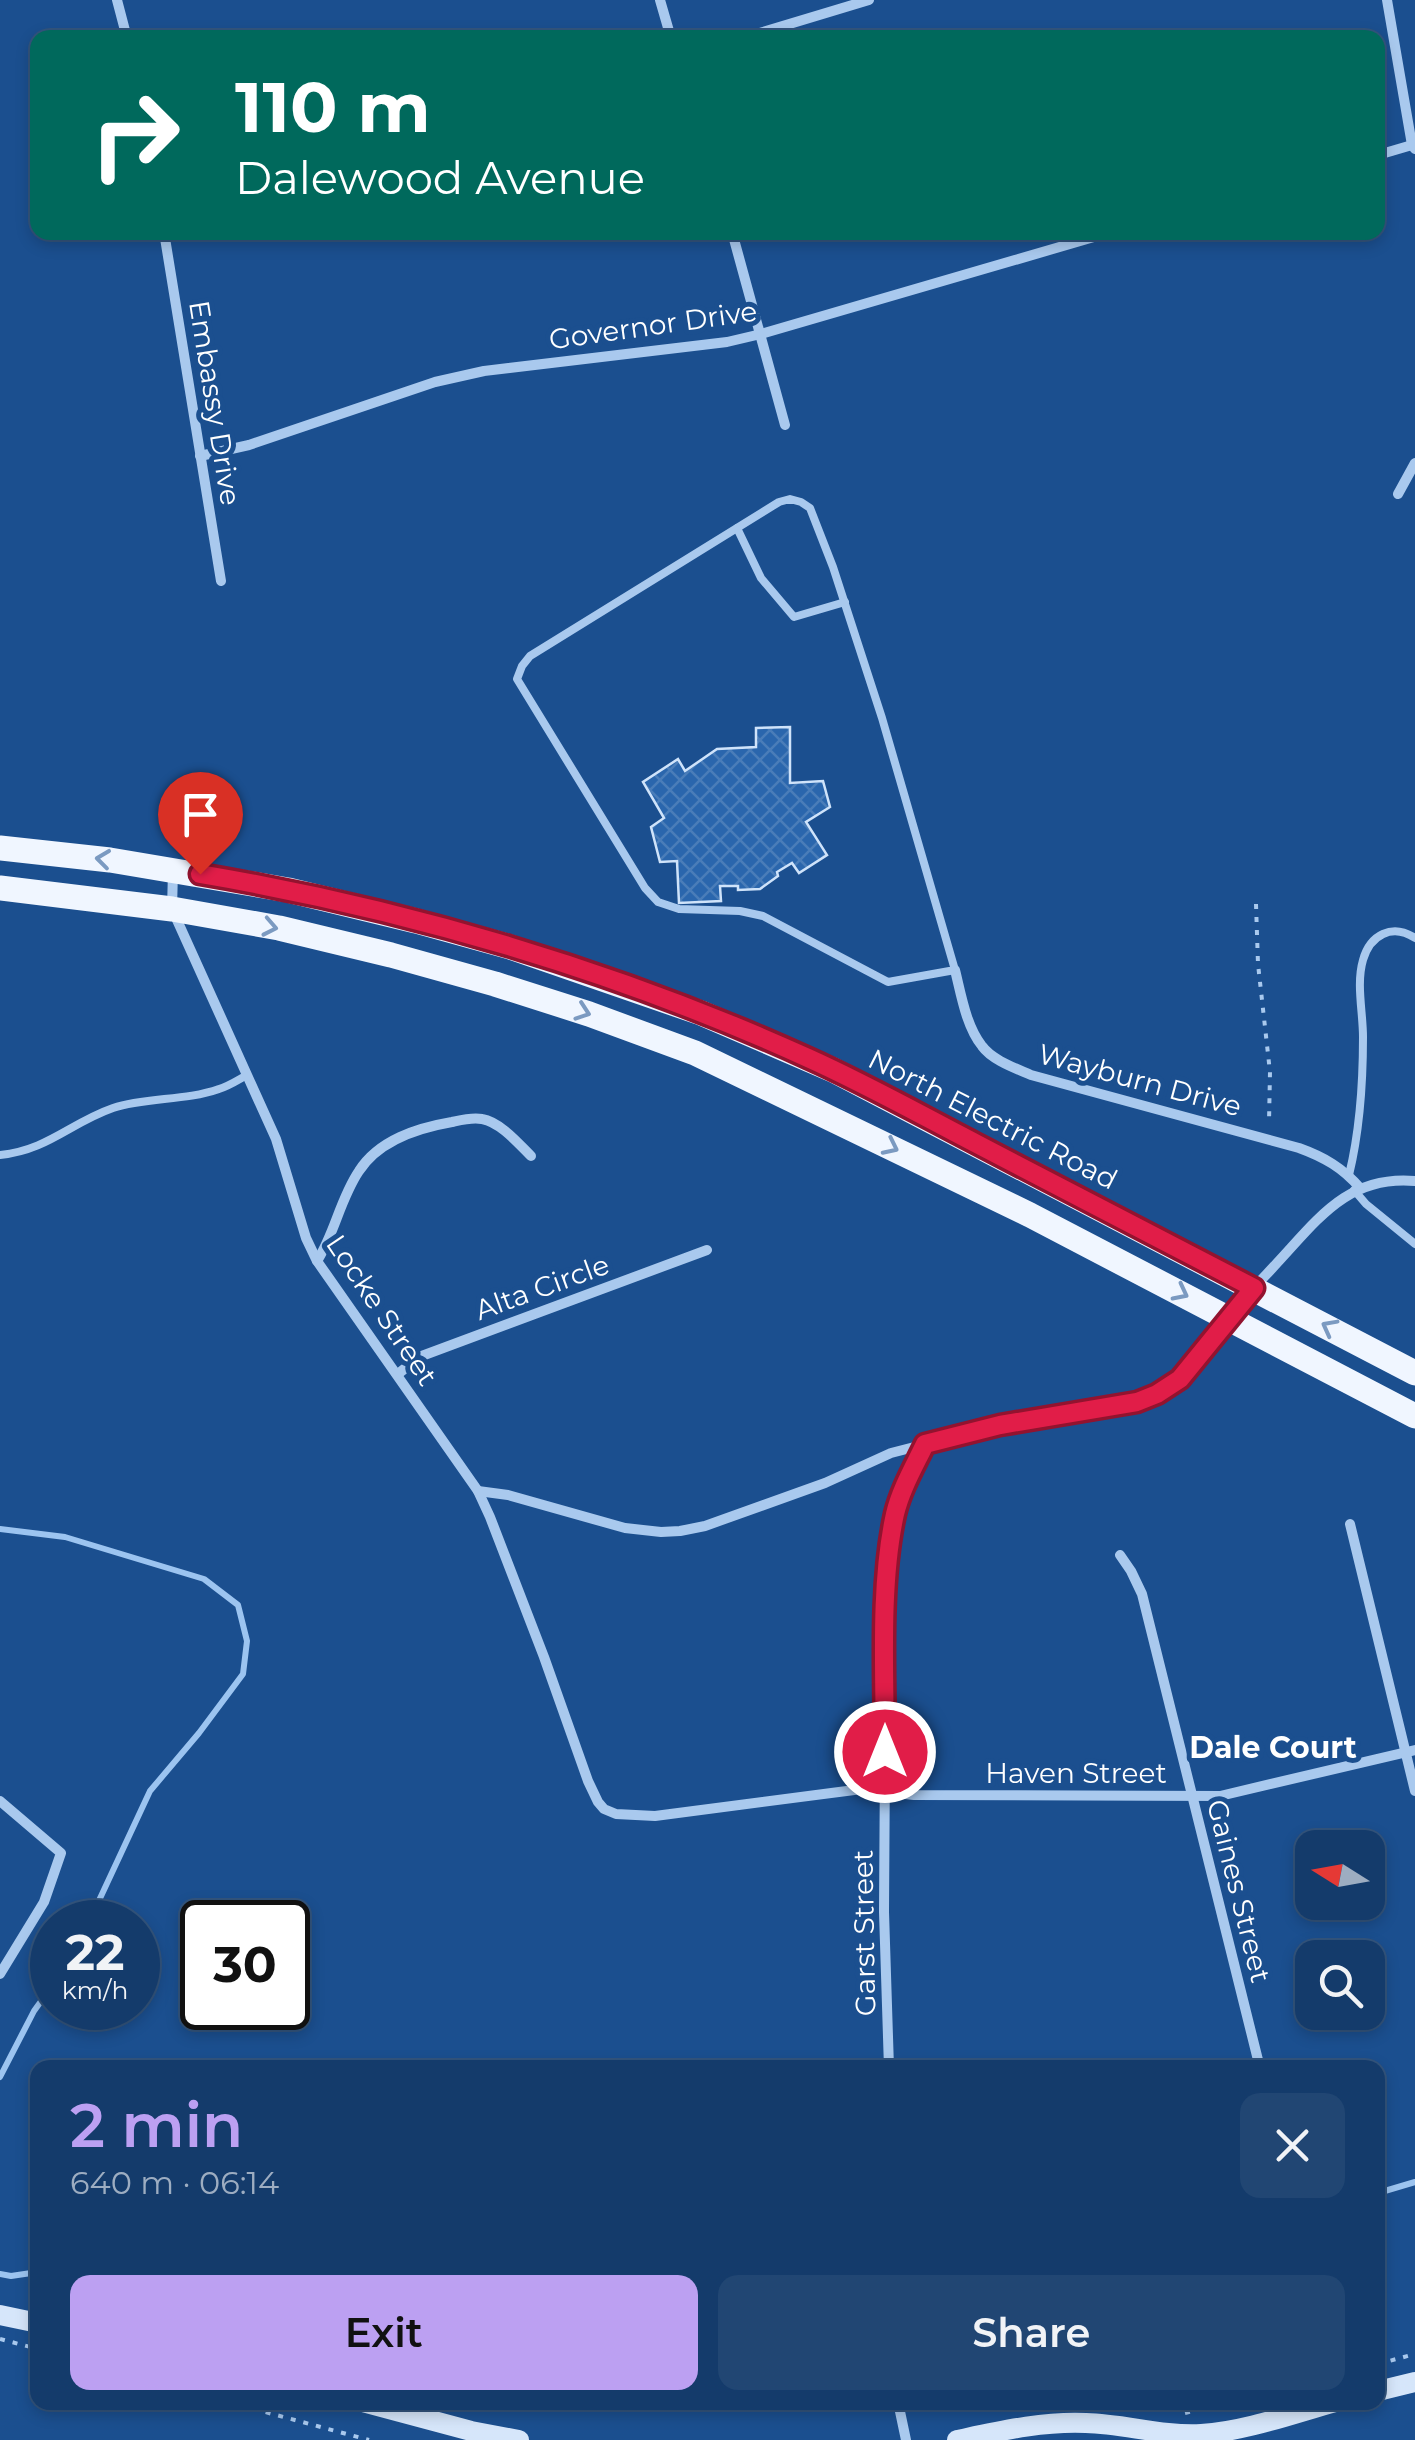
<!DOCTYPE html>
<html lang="en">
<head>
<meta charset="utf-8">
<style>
  body { margin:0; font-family:Montserrat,sans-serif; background:#214673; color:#f1f3f6; height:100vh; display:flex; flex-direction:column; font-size:38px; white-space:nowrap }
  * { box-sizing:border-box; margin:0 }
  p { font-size:32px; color:#9dadc1 }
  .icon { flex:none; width:55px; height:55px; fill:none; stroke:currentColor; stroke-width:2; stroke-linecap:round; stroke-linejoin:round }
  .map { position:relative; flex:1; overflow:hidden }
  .sheet { position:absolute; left:30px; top:2060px; width:1355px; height:350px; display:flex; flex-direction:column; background:#143b6b; border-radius:20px; box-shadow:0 5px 15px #0003,0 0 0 2px #33557e }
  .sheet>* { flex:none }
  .hud { position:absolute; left:30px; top:30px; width:1355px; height:210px; border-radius:20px; box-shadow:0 5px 15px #0003,0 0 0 2px #33557e; background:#00695c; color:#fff; overflow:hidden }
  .needle { width:65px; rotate:281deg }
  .fabs { position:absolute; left:1295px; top:1830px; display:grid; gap:20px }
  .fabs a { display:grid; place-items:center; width:90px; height:90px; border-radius:20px; background:#143b6b; box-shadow:0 5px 15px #0003,0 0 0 2px #33557e; font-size:50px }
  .speed { position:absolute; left:30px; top:1900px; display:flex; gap:20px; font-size:50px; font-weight:700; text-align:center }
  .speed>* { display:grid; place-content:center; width:130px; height:130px; border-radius:50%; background:#143b6b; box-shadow:0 5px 15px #0003,0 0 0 2px #33557e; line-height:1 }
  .speed small { font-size:25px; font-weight:400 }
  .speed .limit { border:5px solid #111; border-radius:15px; background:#fff; color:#111 }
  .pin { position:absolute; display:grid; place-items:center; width:85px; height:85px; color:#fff; margin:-102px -42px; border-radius:50% 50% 50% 0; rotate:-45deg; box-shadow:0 0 10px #0007 }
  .pin .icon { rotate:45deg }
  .me { position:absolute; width:110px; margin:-55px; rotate:0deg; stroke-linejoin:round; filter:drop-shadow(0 0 8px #0008) }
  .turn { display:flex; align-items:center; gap:35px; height:210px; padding:0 40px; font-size:45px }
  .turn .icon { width:130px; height:130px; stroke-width:2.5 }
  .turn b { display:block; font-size:70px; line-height:85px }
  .round { display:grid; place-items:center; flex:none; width:105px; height:105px; border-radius:20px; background:#214673 }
  .head { display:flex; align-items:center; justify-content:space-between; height:170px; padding:0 40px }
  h1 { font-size:60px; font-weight:600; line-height:75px; color:#bca0f2 }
  .cta { display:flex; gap:20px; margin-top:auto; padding:20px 40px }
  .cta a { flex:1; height:115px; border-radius:20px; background:#bca0f2; color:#111; font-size:40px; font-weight:600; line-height:115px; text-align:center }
  .cta a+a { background:#214673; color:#f1f3f6 }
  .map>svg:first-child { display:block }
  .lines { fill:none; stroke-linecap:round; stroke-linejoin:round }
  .stream { stroke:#9cc4f0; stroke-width:6 }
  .building { fill:url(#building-cross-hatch); stroke:#cfe3fa; stroke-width:2.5 }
  .path { stroke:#a9c9ee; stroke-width:4; stroke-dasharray:5 8; stroke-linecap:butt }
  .lane { stroke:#a9c9ee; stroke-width:8 }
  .street { stroke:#a9c9ee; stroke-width:10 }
  .secondary { stroke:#d6e6fa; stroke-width:20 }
  .primary { stroke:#f0f6ff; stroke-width:25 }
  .oneway { stroke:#7b9ac1 }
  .route-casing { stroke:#92132f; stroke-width:25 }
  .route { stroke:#e11d48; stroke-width:18 }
  .labels { text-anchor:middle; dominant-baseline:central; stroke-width:10; stroke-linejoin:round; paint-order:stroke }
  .street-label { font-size:28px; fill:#fff; stroke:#1b4f8f }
  .neighbourhood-label { font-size:30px; font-weight:bold; fill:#fff; stroke:#1b4f8f }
</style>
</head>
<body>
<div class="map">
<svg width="1415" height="2440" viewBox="0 0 1415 2440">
  <defs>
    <pattern id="building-cross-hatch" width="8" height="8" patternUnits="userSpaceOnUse" patternTransform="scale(2.5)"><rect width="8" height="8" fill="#2a66ad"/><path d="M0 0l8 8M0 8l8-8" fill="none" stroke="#4a7db9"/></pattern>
  </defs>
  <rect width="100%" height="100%" fill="#1b4f8f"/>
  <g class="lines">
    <!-- stream -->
    <g class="stream">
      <path d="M0,1529L65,1537L204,1579L238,1605L247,1641L243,1674L199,1733L150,1791L89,1922"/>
      <path d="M0,2077L34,2011L52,1986"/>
      <path d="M1378,2193L1415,2182"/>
      <path d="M0,2274L11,2276L38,2272"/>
    </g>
  </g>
  <!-- building -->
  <path class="building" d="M790,727V783L823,781L830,807L806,822L827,855L799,873L792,863L777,872L778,876L760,889L738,890V886H720L721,901L679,903L677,861L660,862L651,827L664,818L643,782L678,759L685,771L717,749L756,747V728Z"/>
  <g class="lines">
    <!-- path -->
    <g class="path">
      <path d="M1256,904L1258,964L1270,1072L1269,1123"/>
      <path d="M0,2339L38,2349"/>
      <path d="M1378,2364L1415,2354"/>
      <path d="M228,2402L369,2440"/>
      <path d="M1185,2413L1230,2402"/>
    </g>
    <!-- lane -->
    <g class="lane">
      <path d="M790,499L801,502L810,508L833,567L882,718L955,970L888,982L763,916L740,911L679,909L658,902L645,888L517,679L522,666L530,656L779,502Z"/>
      <path d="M737,528L761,578L794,617L845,602"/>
      <path d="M0,1155C48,1150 70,1123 113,1108C147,1097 185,1101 219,1089C229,1086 238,1080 247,1075"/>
      <path d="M1349,1175C1360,1130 1363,1083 1363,1037C1363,1012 1356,984 1363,960C1370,935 1392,923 1415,938"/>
      <path d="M1354,1190L1366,1204L1415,1244"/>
    </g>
    <!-- street -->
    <g class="street">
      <path d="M117,0L127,38"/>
      <path d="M660,0L671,38"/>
      <path d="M1387,0L1412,145L1415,149"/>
      <path d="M743,38L869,0"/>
      <path d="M1378,155L1412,145"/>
      <path d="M164,232L221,581"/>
      <path d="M732,232L785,425"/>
      <path d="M200,456L249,445L435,382L484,371L727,342L761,334L1111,232"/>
      <path d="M1398,494L1415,463"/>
      <path d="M173,871L172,909L276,1139L306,1238L317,1261L478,1491L490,1517L544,1657L588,1781L598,1802L604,1809L616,1814L655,1816L862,1789L914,1795L1220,1796L1415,1750"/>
      <path d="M955,970C961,994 966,1026 982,1046C992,1060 1015,1068 1031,1075L1299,1148C1324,1157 1343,1168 1360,1188"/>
      <path d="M317,1261C335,1233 340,1199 359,1171C379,1140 417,1128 452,1122C461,1120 472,1117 482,1119C500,1122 518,1143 531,1156"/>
      <path d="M398,1374L419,1357L707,1250"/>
      <path d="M478,1491L508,1495L625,1528L661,1532L680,1531L705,1526L825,1483L891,1453L1000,1425L1137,1402C1151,1396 1165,1390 1178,1380C1197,1366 1210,1340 1225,1320C1241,1300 1260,1282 1277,1263C1318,1219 1348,1175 1415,1181"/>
      <path d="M1350,1524L1415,1791"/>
      <path d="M1120,1555L1131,1571L1142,1594L1260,2068"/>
      <path d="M0,1801L61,1853L44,1902L0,1974"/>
      <path d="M889,2068L884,1912L886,1598L890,1544L896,1511L905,1484L925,1444"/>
      <path d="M898,2402L906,2440"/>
    </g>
    <!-- secondary -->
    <g class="secondary">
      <path d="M0,2315L38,2323"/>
      <path d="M1378,2391L1415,2382"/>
      <path d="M363,2402L471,2431L519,2440"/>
      <path d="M957,2440C1000,2431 1043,2421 1086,2423C1125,2424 1161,2436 1201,2434C1246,2431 1292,2414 1335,2402"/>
    </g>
    <!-- primary -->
    <g class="primary">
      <path d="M0,848L110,860L288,890L416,921L510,947L701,1013L833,1070L1415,1373"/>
      <path d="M0,888L172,909L279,928L391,955L495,984L589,1014L695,1053L1030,1215L1415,1416"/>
    </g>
  </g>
  <!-- one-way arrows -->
  <defs><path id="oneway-chevron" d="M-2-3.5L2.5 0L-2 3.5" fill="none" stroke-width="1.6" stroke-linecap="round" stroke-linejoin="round" transform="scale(2.5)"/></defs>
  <g class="oneway">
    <use href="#oneway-chevron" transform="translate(103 859) rotate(-173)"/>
    <use href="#oneway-chevron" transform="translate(270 927) rotate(11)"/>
    <use href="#oneway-chevron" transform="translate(583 1012) rotate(19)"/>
    <use href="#oneway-chevron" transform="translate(891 1147) rotate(26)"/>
    <use href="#oneway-chevron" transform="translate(1181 1293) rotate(27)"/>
    <use href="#oneway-chevron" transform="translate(1329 1327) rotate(-152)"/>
  </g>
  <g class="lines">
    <defs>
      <path id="route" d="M200,874C407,909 617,971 808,1058C866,1084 921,1115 977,1144C1069,1192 1161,1240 1254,1288L1180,1379L1157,1394L1137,1402L1000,1425L925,1444C914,1467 901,1489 895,1514C879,1586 885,1678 885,1752"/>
    </defs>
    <!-- route casing -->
    <use href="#route" class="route-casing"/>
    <!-- route -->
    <use href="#route" class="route"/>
  </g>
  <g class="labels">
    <!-- street labels -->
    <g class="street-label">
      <text transform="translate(653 325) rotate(-8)">Governor Drive</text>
      <text transform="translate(215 403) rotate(81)">Embassy Drive</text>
      <text transform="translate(1140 1080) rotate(15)">Wayburn Drive</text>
      <text transform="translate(993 1119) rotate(27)">North Electric Road</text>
      <text transform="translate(542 1287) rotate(-20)">Alta Circle</text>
      <text transform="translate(382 1310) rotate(56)">Locke Street</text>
      <text x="1076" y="1773">Haven Street</text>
      <text transform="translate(1239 1891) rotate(76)">Gaines Street</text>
      <text transform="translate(864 1933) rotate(-91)">Garst Street</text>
    </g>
    <!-- neighbourhood labels -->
    <g class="neighbourhood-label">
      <text x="1273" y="1747">Dale Court</text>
    </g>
  </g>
</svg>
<div class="fabs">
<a><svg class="needle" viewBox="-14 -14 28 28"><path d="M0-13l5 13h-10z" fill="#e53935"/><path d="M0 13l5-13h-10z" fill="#9dadc1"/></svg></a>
<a><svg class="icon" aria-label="search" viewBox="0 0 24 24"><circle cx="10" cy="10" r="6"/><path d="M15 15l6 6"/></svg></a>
</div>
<div class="speed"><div>22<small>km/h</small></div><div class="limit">30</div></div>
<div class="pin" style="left:200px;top:874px;background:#d93025"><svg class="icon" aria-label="arrive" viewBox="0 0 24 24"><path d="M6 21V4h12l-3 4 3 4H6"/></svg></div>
<svg class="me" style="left:885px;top:1752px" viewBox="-20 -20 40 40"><circle r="17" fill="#e11d48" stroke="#fff" stroke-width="3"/><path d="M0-11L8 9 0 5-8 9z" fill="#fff"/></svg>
<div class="hud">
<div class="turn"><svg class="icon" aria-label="right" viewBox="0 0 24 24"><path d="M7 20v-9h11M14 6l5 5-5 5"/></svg><div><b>110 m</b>Dalewood Avenue</div></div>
</div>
<section class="sheet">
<div class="head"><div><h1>2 min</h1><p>640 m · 06:14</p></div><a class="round"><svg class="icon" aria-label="close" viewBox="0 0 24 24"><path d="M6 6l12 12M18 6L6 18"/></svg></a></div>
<div class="cta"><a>Exit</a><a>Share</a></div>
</section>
</div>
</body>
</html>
